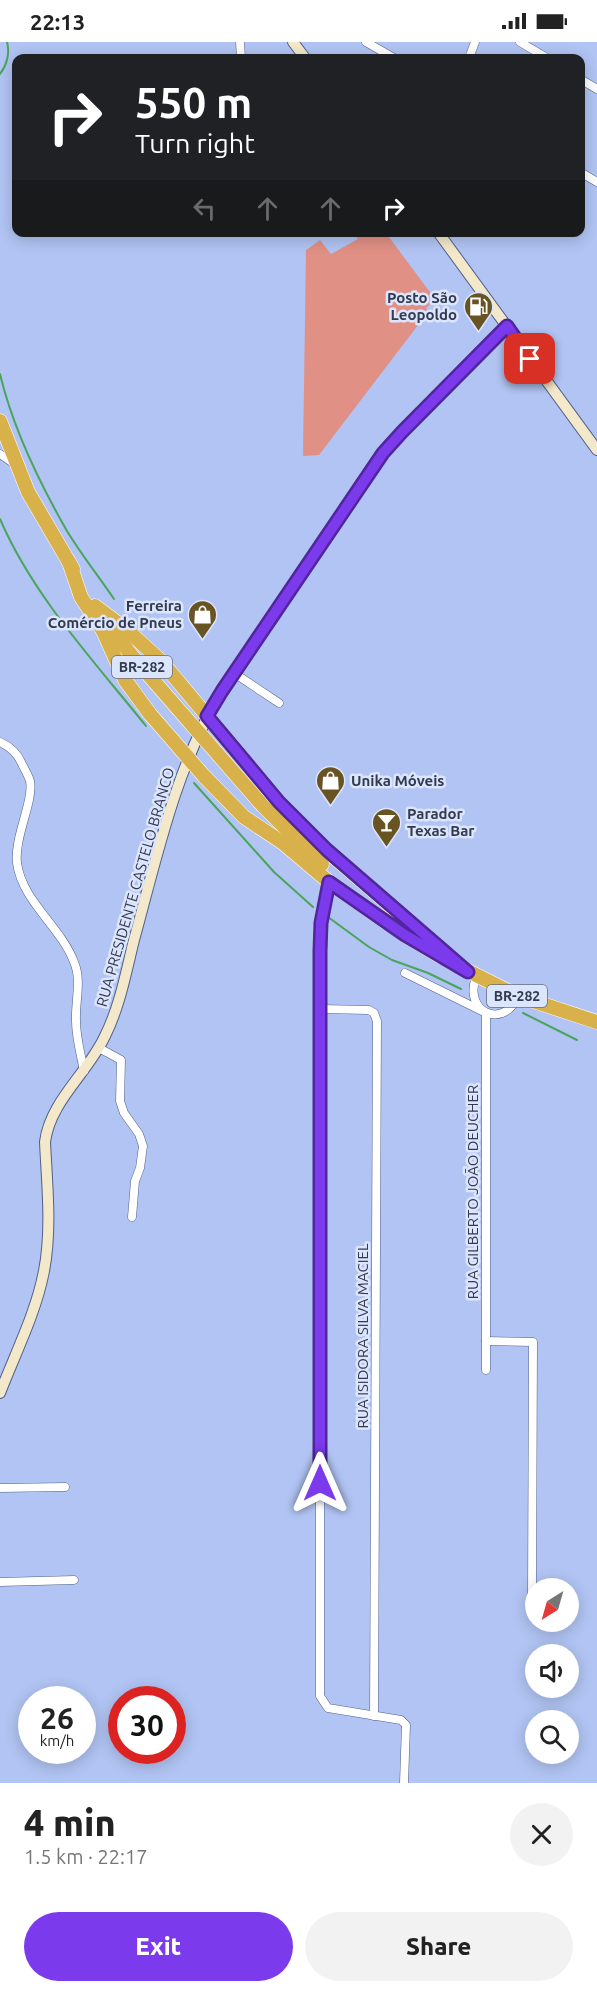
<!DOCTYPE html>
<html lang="en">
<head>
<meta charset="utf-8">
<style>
  body { margin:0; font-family:Ubuntu,sans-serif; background:#f2f2f2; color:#222; height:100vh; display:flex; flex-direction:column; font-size:22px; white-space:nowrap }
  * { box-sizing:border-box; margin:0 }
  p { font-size:20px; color:#767676 }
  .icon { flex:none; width:33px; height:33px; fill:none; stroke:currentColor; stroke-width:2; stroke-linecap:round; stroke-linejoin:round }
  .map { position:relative; height:1741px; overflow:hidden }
  .panel { display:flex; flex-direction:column; background:#fff; flex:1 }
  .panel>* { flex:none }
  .hud { position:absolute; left:12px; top:12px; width:573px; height:183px; border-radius:12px; box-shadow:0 3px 15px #0003; background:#202124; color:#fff; overflow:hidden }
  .needle { width:39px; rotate:217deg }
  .tools { position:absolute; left:525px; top:1536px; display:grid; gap:12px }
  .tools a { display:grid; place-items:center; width:54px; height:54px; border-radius:50%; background:#fff; box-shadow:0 3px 15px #0003; font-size:30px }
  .speed { position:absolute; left:18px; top:1644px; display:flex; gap:12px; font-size:30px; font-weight:700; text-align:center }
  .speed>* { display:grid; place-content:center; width:78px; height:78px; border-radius:50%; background:#fff; box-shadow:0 3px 15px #0003; line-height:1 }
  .speed small { font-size:15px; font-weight:400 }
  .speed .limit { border:9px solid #d22; background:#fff; color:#111 }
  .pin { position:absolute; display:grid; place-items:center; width:51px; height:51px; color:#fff; margin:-26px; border-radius:12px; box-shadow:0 3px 9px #0006 }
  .me { position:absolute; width:66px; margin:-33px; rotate:0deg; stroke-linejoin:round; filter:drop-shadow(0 0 4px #0008) }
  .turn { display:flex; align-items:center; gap:21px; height:126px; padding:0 24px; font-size:27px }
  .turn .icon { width:78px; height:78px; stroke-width:2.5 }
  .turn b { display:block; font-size:42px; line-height:51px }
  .lanes { display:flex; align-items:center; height:57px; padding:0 24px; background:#0003; justify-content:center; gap:30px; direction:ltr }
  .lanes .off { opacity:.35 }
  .round { display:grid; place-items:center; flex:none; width:63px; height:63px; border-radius:32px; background:#f2f2f2 }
  .headline { display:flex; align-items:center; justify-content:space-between; height:102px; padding:0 24px }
  h1 { font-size:36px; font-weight:800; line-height:45px }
  .cta { display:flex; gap:12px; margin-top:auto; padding:12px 24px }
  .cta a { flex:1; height:69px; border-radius:36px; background:#7c3aed; color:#fff; font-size:24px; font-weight:800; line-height:69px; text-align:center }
  .cta a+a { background:#f2f2f2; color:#222 }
  .status { display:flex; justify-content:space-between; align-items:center; height:42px; padding:0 30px; background:#fff; direction:ltr }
  .status svg { height:16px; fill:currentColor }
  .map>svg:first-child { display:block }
  .green { fill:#e19085 }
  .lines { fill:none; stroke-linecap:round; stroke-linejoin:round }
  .stream { stroke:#4aa55b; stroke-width:2 }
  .street-casing { stroke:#51608a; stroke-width:9 }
  .secondary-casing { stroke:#51608a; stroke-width:12 }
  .highway-casing { stroke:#fff; stroke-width:15 }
  .street { stroke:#fff; stroke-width:8 }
  .secondary { stroke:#f3e8c9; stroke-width:10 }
  .highway { stroke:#d8b14b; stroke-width:14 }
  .highway-bridge-casing { stroke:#fff; stroke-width:15; stroke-linecap:butt }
  .highway-bridge { stroke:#d8b14b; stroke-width:14 }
  .route-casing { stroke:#51269a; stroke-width:15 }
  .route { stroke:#7c3aed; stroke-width:10 }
  .labels { text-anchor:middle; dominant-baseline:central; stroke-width:5; stroke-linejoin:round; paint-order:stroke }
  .shield { fill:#dbe5fd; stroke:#656d82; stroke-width:1.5 }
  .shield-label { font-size:14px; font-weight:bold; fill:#333a4d }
  .poi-label { font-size:15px; font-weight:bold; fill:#333a4d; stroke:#dbe5fd; text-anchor:end }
  .street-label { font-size:15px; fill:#333a4d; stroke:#dbe5fd }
</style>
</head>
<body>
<div class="status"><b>22:13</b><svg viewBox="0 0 49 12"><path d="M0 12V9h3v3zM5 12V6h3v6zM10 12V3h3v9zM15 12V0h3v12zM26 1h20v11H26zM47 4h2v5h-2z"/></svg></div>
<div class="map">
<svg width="597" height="1741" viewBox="0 0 597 1741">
  <rect width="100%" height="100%" fill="#b1c4f3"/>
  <!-- green -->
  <path class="green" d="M354,191H386L435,257L426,266L428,270L319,413L303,414L306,208L320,198L331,212L358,197Z"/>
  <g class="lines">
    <!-- stream -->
    <g class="stream">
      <path d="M0,32C7,23 10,11 7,0"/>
      <path d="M0,332C13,387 39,440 67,489C81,512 99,535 114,557"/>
      <path d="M0,477C33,554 94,619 146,684"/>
      <path d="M194,741L274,830L313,865"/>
      <path d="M328,875L369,905L392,918L428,931L461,947"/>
      <path d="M523,971L577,998"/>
    </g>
    <defs>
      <g id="street">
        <path d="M240,0L241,16"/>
        <path d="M366,0L394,16"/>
        <path d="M520,0L547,16"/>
        <path d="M469,16L475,0"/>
        <path d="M580,37L597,47"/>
        <path d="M580,130L597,140"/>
        <path d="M0,412L16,423"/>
        <path d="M234,631L279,661"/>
        <path d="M0,700C11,705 18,712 22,722C25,728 28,733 30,739C34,759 14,795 17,821C22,859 61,885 74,920C82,938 75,960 76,979C76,996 81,1013 84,1029"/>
        <path d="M329,840L321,881L320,908V1654L328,1666L401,1678L406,1683L404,1741"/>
        <path d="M405,931L486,971V1328"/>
        <path d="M476,935C463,971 504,988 518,954"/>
        <path d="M320,967L369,968L374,971L377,979L374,1674"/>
        <path d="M99,1006L121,1018L120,1059L124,1071L139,1092L143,1104L140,1126L135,1139L132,1175"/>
        <path d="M486,1299L533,1300L532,1556"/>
        <path d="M0,1446L65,1445"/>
        <path d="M0,1540L74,1538"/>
      </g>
      <g id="secondary">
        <path d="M293,0L305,16"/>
        <path d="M438,190L597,408"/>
        <path d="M0,1351C15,1312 36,1271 44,1229C52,1187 47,1143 45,1100C50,1059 88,1031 105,994C120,964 126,930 134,898C157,814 176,724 222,649L383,411L402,390L507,284"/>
      </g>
      <g id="highway">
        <path d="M0,379L28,450L73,527"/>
        <path d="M69,520L81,555L103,589L125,638L150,672L203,733L244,775L283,801L329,840L386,880"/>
        <path d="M95,564L127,588L161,619L279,760L327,809L468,930"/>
        <path d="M105,579L132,614L193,684"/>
        <path d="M208,701L263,764L322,822"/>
        <path d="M381,875L405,893L440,914"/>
        <path d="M462,926L518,954L597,980"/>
      </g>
    </defs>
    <!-- street casing -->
    <use href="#street" class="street-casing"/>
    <!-- secondary casing -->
    <use href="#secondary" class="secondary-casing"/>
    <!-- highway casing -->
    <use href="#highway" class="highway-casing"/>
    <!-- street -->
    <use href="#street" class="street"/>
    <!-- secondary -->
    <use href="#secondary" class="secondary"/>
    <!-- highway -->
    <use href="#highway" class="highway"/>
    <defs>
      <path id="highway-bridge" d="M193,684L208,701"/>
    </defs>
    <!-- highway-bridge casing -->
    <use href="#highway-bridge" class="highway-bridge-casing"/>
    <!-- highway-bridge -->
    <use href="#highway-bridge" class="highway-bridge"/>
  </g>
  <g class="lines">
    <defs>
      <path id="route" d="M320,1441V909L321,881L329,840L405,893L468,930L327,808L279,760L207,674L222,649L383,411L402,390L507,284L530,317"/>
    </defs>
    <!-- route casing -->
    <use href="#route" class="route-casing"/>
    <!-- route -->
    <use href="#route" class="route"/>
  </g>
  <!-- icons -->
  <defs>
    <symbol id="fuel-pin" viewBox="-11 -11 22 30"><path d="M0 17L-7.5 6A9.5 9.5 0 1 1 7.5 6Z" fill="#685423" stroke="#dbe5fd"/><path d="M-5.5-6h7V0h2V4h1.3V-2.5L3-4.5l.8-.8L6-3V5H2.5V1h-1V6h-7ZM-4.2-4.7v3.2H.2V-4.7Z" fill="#fff"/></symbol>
    <symbol id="shop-pin" viewBox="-11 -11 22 30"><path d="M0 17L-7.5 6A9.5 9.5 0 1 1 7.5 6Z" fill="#685423" stroke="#dbe5fd"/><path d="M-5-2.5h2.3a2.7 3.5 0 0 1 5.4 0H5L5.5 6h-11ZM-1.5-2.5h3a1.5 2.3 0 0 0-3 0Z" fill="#fff"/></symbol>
    <symbol id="bar-pin" viewBox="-11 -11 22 30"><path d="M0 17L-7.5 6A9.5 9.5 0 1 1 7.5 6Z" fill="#685423" stroke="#dbe5fd"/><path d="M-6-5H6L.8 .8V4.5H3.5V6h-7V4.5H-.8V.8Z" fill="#fff"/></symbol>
  </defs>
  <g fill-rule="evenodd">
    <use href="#fuel-pin" x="462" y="248" width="33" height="45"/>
    <use href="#shop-pin" x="186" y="556" width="33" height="45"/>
    <use href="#shop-pin" x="314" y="722" width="33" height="45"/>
    <use href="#bar-pin" x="370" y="764" width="33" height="45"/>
  </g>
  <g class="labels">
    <!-- shield labels -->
    <g class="shield">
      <rect x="112" y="614" width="60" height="22" rx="4.5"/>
      <rect x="487" y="943" width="60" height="22" rx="4.5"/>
    </g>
    <g class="shield-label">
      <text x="142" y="625">BR-282</text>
      <text x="517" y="954">BR-282</text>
    </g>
    <!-- poi labels -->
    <g class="poi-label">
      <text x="457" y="255">Posto São<tspan x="457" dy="17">Leopoldo</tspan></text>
      <text x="182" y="563">Ferreira<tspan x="182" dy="17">Comércio de Pneus</tspan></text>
      <text x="351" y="738" text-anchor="start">Unika Móveis</text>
      <text x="407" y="771" text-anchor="start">Parador<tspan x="407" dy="17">Texas Bar</tspan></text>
    </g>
    <!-- street labels -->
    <g class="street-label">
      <text transform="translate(135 845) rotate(-74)">RUA PRESIDENTE CASTELO BRANCO</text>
      <text transform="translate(472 1150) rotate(-90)">RUA GILBERTO JOÃO DEUCHER</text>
      <text transform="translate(362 1294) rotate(-90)">RUA ISIDORA SILVA MACIEL</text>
    </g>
  </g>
</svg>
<div class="tools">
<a><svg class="needle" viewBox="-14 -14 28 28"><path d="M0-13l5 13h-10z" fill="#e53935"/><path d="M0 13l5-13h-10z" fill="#767676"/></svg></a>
<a><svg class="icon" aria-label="sound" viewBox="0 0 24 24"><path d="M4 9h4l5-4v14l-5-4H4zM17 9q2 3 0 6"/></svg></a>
<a><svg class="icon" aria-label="search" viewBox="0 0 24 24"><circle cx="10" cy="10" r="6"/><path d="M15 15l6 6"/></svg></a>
</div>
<div class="speed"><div>26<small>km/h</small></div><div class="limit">30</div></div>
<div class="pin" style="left:530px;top:317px;background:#d93025"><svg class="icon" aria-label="arrive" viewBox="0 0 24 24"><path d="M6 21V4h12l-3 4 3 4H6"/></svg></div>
<svg class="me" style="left:320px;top:1441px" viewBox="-20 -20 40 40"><path d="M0-17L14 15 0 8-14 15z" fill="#7c3aed" stroke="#fff" stroke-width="4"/></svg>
<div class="hud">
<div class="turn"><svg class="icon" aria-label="right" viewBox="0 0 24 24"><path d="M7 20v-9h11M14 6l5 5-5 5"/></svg><div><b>550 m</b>Turn right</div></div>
<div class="lanes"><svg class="icon off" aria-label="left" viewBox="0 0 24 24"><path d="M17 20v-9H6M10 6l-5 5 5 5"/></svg><svg class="icon off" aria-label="ahead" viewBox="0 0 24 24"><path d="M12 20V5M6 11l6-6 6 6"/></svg><svg class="icon off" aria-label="ahead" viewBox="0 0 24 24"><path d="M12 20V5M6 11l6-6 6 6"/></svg><svg class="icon" aria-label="right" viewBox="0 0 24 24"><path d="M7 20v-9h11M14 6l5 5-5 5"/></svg></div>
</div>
</div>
<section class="panel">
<div class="headline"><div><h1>4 min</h1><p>1.5 km · 22:17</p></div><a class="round"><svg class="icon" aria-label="close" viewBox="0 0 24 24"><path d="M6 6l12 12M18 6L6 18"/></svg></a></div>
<div class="cta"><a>Exit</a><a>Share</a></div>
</section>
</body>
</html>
